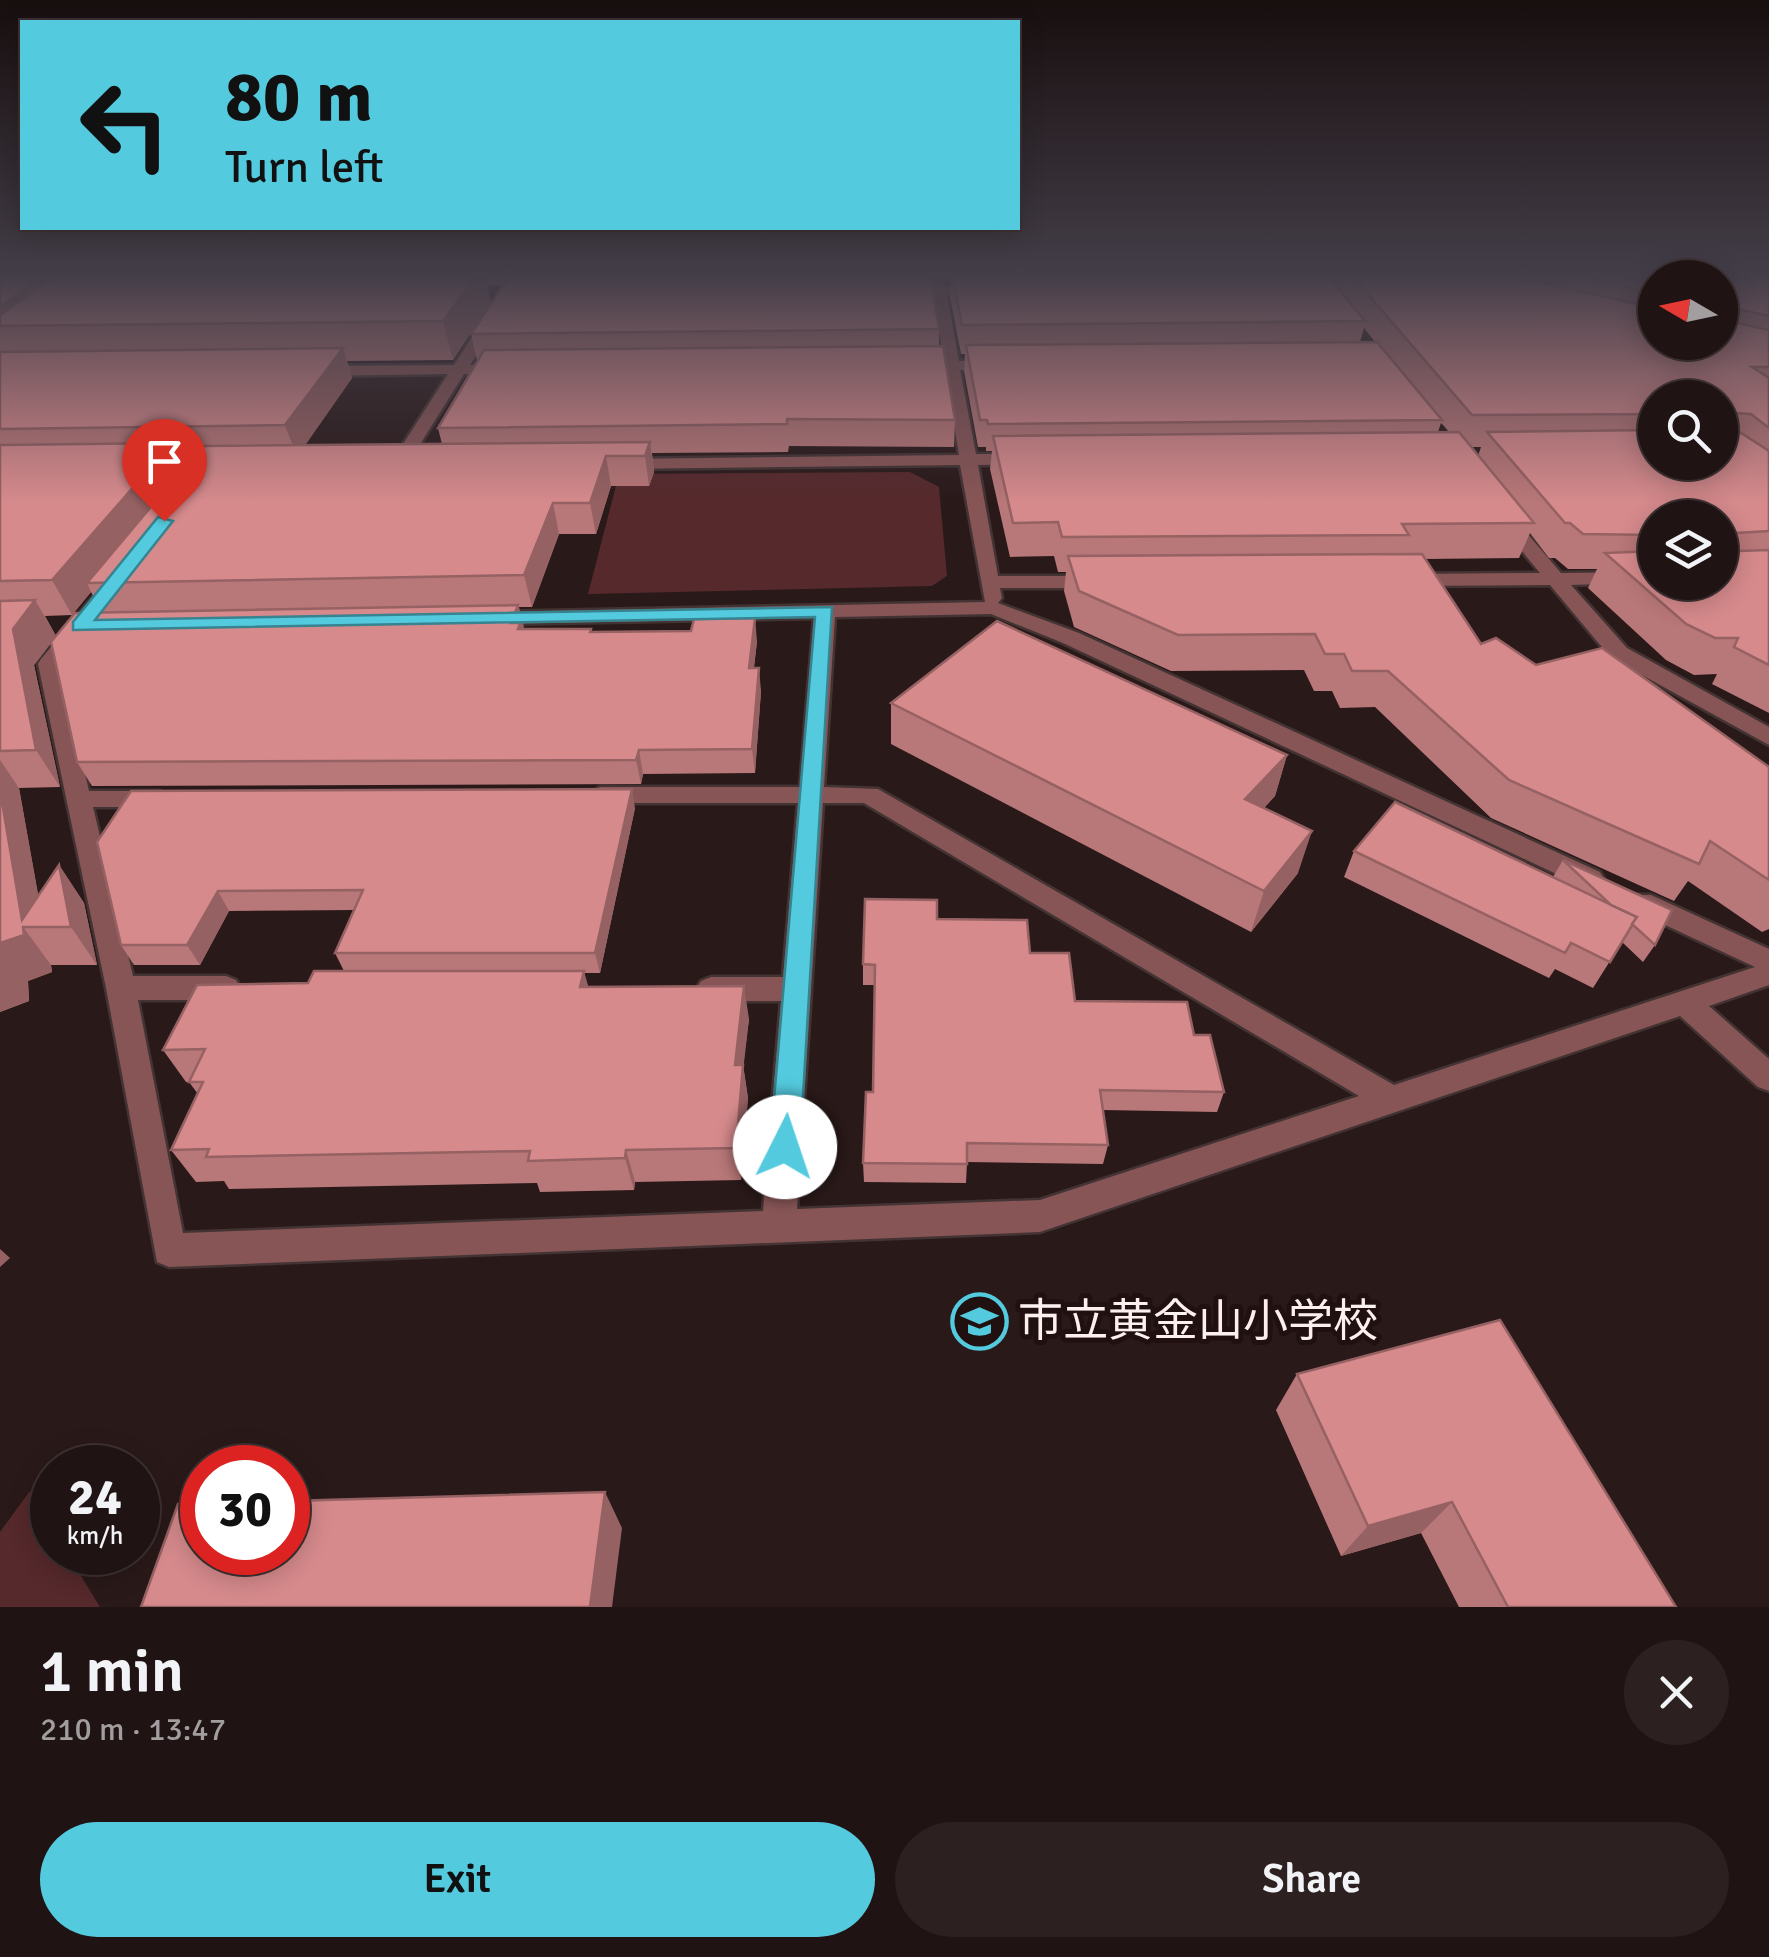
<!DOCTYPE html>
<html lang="en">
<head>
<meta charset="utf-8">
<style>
  body { margin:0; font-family:Signika,"Noto Sans JP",sans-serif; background:#2d2021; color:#f1f3f6; height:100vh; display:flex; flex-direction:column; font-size:38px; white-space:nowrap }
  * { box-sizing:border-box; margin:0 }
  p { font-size:32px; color:#a29ea0 }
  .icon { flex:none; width:55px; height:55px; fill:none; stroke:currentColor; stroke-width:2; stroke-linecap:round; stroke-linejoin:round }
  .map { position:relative; height:1607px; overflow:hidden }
  .panel { display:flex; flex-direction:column; background:#201313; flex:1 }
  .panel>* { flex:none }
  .banner { position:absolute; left:20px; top:20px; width:1000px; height:210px; border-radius:0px; box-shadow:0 5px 25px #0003,0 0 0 2px #3d3233; background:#54cade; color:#111; overflow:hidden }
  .needle { width:65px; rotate:279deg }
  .fabs { position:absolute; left:1638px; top:260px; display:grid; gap:20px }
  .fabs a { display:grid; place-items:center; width:100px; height:100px; border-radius:50%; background:#201313; box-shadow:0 5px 25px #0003,0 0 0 2px #3d3233; font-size:50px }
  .speed { position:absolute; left:30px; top:1445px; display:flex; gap:20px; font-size:50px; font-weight:700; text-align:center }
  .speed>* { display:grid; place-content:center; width:130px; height:130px; border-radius:50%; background:#201313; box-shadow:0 5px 25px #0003,0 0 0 2px #3d3233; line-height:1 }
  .speed small { font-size:25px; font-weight:400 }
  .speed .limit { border:15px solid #d22; background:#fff; color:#111 }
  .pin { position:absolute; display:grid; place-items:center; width:85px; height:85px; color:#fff; margin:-102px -42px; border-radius:50% 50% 50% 0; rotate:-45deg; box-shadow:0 0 10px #0007 }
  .pin .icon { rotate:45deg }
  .me { position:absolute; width:110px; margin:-55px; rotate:4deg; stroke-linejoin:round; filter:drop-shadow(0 0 8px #0008) }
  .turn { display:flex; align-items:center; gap:35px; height:210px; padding:0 40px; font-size:45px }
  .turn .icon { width:130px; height:130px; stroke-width:2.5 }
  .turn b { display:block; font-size:70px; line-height:85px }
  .round { display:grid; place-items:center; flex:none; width:105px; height:105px; border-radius:52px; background:#2d2021 }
  .overview { display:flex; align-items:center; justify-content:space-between; height:170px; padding:0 40px }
  h1 { font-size:60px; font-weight:600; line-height:75px }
  .primary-button { display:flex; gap:20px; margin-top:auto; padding:20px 40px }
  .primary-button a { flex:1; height:115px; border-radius:60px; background:#54cade; color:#111; font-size:40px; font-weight:600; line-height:115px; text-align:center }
  .primary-button a+a { background:#2d2021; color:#f1f3f6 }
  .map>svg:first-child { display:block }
  .green { fill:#56292c }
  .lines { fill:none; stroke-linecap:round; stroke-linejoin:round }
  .minor-casing { stroke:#433333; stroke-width:5 }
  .minor { fill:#885556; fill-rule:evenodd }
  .wall { fill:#b87778; fill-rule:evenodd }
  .shaded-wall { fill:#966162 }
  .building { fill:#d68a8c; stroke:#966162; stroke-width:2.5 }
  .route { fill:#54cade; stroke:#378390; stroke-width:2.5 }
  .labels { text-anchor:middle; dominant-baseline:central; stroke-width:10; stroke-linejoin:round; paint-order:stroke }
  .near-poi-label { font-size:45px; fill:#fcefef; stroke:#201010; text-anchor:start }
</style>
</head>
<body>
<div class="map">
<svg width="1769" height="1607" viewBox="0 0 1769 1607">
  <rect width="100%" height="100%" fill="#2a1919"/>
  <!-- green -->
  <g class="green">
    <path d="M910,472L939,487L947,576L932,586L588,594L619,474Z"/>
    <path d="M30,1491L52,1529V1552L67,1553L100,1607H0V1532Z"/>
  </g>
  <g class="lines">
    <defs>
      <g id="minor">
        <path d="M510,278H524L470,365L505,364L513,369L505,374H464L404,470H392L389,466L448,374L315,376L307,371L315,366L454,365Z"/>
        <path d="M930,278H944L945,287H985L992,291L985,295H947L959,361L995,360L1003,365L995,370H960L976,454H1025L1034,459L1025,464L978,465L998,576H1100L1110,582L1100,588H1000L1002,598L998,603L1079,633L1600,872L1604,879L1600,886H1582L1063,643L991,614L835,617L824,787L878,789L1394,1085L1755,967L1631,909L1627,902L1631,895H1651L1769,949V985L1709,1006L1769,1059V1091L1758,1087L1680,1016L1040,1232L169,1267L157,1262L106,988L38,664L41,659L112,574H126V582L60,665L89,791H160L172,799L160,807H93L133,976H226L236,980L241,988L236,996L226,1000H138L183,1233L763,1211L781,1001H711L701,997L696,989L701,981L711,977H783L798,803H600L588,795L600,787H800L814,618L490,624L480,618L490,612L985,602L960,465L620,469L611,464L620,459L959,455L945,370L915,371L907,366L915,361H944L933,296H900L893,292L900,288H932ZM823,803H864L1359,1096L1040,1200L797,1209Z"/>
        <path d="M1506,515L1513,517L1561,573L1655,572V582H1661L1571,585L1627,648L1769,727V745L1611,658L1550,585L1405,586L1395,580L1405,574L1540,573L1497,521Z"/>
      </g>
    </defs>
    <!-- minor casing -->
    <use href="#minor" class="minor-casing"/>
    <!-- minor -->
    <use href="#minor" class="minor"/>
  </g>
  <!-- wall -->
  <g class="wall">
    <path d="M0,278H507L501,285H487L491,302L453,360L347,361L352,378L305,445L442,444L438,428L478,360H477L471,334L939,329V346L955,420L954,447L789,446L788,452L652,453L654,472L649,486H611L596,534H559L532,607H519L523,629L757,641L754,668L761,691L755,773L643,774L641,784L92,786L77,762L51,643L34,665L60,787L19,788L38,895L59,865L84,903L97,965H51L52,972L28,981L29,1001L0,1012ZM179,459H191L183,469ZM91,592L102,612L56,636L45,616L72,615Z"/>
    <path d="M947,278H1655V342L1720,278H1769V713L1712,684L1717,674L1694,675L1666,660L1588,588L1597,569H1568L1555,558H1549L1530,533L1519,558L1425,559L1481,644L1536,665L1769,767V929L1762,932L1688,881L1674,901L1491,818L1375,707L1340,708L1332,691H1314L1304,670L1171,671L1074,627L1064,591L1066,572H1058L1054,556L1010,557L990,469L992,451H986V447H978L964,371L965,354H961L950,297L951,281H948ZM1364,328L1375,342H1360ZM1655,398L1720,462H1655ZM1441,423L1444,426L1449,432H1438ZM1471,447H1481L1478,456ZM1655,518H1720L1655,582Z"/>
    <path d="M891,703L1287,755L1275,796L1264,808L1298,873L1251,932L891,744Z"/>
    <path d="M131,791L635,808L600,973H584L588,987L749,1019L743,1065L748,1098L741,1180L635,1182L634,1190L540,1192L537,1183L229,1189L224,1181L196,1182L171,1150L198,1094L189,1082H186L163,1050L308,983L344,971L335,953L354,910L229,911L200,965H134L121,945Z"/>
    <path d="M1354,851L1553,877L1563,860L1655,945L1643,962L1622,942L1593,988L1555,969L1549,978L1344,877Z"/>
    <path d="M937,919L1030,953L1075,1001L1194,1035L1224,1092L1217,1112L1103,1110L1108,1145L1103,1164L967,1162L966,1183L864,1182L863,1163L873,1092L875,985H863V964Z"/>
    <path d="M1297,1374L1676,1607H1459L1421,1533L1341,1556L1276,1410Z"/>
  </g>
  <!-- shaded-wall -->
  <g class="shaded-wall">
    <path d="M39,278H42L54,305L0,326V307Z"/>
    <path d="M474,278H486L491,302L453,360L443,321Z"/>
    <path d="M1734,308L1720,337V310Z"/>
    <path d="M343,348L352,378L297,457L285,425Z"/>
    <path d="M650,442L654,472L649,486L645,456Z"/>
    <path d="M172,443L186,476L87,583L91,592L72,615L52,580Z"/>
    <path d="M606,456L611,486L596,534L590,503Z"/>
    <path d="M553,503L559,534L532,607L524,575Z"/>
    <path d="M35,600L56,636L34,665L60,787L36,750L13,629Z"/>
    <path d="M518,605L524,627L522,632L511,623Z"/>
    <path d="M755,618L757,641L751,691L749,668Z"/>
    <path d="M759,668L761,691L755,773L752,749Z"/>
    <path d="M639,750L643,774L641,784L636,760Z"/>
    <path d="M1287,755L1275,796L1233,841L1245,799Z"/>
    <path d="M0,760L19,788L44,927L22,920L0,790Z"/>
    <path d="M632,789L635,808L600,973L595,953Z"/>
    <path d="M1312,831L1298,873L1251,932L1264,891Z"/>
    <path d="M59,865L84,903L97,965L71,927Z"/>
    <path d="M218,891L229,911L200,965L187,945Z"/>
    <path d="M23,927L51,965L52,972L28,981L29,1001L0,1012V943Z"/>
    <path d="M584,971L593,1004L580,987Z"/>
    <path d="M744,986L749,1019L740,1098L735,1065Z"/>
    <path d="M743,1065L748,1098L741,1180L736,1148Z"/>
    <path d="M626,1150L635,1182L634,1190L625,1158Z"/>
    <path d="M0,1249L10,1258L0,1267Z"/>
    <path d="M605,1492L622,1528L612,1607H590Z"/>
    <path d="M1452,1502L1421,1533L1341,1556L1368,1526Z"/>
  </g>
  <!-- building -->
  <g class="building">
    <path d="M0,278H39L0,307Z"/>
    <path d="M52,278H474L443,321L0,326V315Z"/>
    <path d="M508,278H931L939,329L471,334Z"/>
    <path d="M953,278H1330L1365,321L962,325Z"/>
    <path d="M1354,278H1521L1655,308V342H1720V319L1769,330V367H1752L1769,378V428L1751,414L1734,413L1735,429L1769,451V531L1736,533V547L1740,551L1769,550V665L1734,647L1738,638H1715L1686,624L1605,553L1655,551V582H1720V518H1655V535L1583,534L1570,523H1565L1487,432L1655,430V462H1720V398H1655V414L1472,415Z"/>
    <path d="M1590,278H1655V293Z"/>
    <path d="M1720,278H1769V316L1734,308L1720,310Z"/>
    <path d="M1377,342L1442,420L988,424L987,420H980L966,345Z"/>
    <path d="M943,346L955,420L787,419V424L438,428L484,350Z"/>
    <path d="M343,348L285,425L0,429V352Z"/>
    <path d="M1459,432L1534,523L1402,524L1409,535L1062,537L1058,522L1013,523L993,436Z"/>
    <path d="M650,442L645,456H606L590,503H553L524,575L87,583L202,446Z"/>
    <path d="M172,443L52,580L0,581V445Z"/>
    <path d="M1422,554L1481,644L1496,638L1536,665L1602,648L1769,767V880L1710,841L1699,864L1509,780L1388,671H1352L1344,654H1325L1315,634L1178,635L1079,591L1068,556Z"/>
    <path d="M35,600L13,629L36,750L0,751V601Z"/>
    <path d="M518,605L511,623H520L518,629H591L590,632L691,631L694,619L755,618L749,668H759L752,749L639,750L636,760L77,762L51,642L75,613Z"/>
    <path d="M997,621L1287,755L1245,799L1312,831L1264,891L891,703Z"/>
    <path d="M632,789L595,953H335L363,890L218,891L187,945H121L97,842L131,791Z"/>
    <path d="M0,790L22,920L59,865L71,927H23L24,935L0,943Z"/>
    <path d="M1395,802L1637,917L1610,962L1571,943L1565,953L1354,851Z"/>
    <path d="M1563,860L1672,910L1655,945L1632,924L1637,917L1611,905Z"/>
    <path d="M865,899L937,900V919L1027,920L1030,953H1069L1075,1001L1187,1002L1194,1035H1210L1224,1092L1100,1090L1108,1145L967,1143V1164L863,1163L866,1092H873L875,965L863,964Z"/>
    <path d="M314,971H584L580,987L744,986L735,1065H743L736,1148L626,1150L625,1158L528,1161L530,1151L206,1157L209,1149L171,1150L203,1082H189L205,1049L163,1050L197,985L308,983Z"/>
    <path d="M1500,1320L1676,1607H1508L1452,1502L1368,1526L1297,1374Z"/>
    <path d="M605,1492L590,1607H141L178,1504H202V1552H288V1501Z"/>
  </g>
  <!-- sky -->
  <linearGradient id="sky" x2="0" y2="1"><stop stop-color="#170e0e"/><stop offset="0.55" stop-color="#443e49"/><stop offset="1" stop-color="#443e49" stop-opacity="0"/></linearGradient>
  <rect width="1769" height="503" fill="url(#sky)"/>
  <!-- route -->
  <path class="route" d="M158,517L173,521L95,620L832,607L800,1147L796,1157L785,1161L775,1157L770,1147L815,617L73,630V622Z"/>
  <!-- icons -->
  <defs>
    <symbol id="school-ring" viewBox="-11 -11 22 22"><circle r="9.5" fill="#201010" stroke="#54cade" stroke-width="1.5"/><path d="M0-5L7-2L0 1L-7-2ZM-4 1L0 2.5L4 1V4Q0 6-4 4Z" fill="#54cade"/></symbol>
  </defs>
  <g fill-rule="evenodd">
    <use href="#school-ring" x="948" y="1290" width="63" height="63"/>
  </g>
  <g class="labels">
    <!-- near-poi labels -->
    <g class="near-poi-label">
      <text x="1018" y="1321">市立黄金山小学校</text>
    </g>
  </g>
</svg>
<div class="fabs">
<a><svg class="needle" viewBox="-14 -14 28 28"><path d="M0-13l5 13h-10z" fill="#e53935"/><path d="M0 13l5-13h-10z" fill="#a29ea0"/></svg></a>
<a><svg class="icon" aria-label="search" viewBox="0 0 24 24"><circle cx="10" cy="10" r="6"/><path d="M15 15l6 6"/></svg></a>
<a><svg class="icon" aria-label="layers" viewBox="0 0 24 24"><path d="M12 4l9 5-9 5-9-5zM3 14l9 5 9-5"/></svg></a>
</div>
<div class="speed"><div>24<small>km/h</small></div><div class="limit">30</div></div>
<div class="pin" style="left:164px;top:521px;background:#d93025"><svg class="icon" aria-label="arrive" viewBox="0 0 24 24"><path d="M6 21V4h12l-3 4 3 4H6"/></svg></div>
<svg class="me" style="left:785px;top:1147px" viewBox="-20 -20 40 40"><circle r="19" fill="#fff"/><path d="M0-13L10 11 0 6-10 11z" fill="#54cade"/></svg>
<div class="banner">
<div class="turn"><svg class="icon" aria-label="left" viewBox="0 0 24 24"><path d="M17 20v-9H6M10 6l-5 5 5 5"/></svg><div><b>80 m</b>Turn left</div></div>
</div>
</div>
<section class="panel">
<div class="overview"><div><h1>1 min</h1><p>210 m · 13:47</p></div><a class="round"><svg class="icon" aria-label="close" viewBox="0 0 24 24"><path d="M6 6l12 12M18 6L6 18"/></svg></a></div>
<div class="primary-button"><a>Exit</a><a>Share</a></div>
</section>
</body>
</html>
